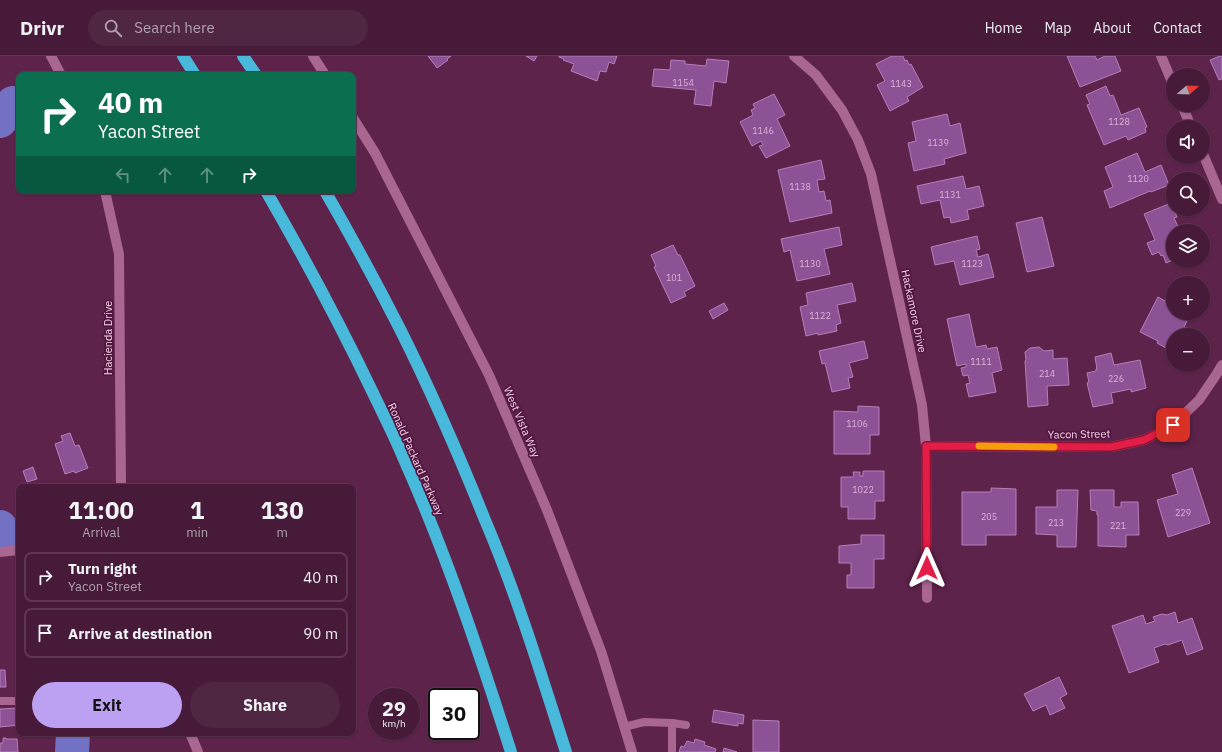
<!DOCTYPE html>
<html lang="en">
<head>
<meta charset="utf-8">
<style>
  body { margin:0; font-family:"IBM Plex Sans",sans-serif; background:#502743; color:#f1f3f6; height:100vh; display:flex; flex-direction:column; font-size:15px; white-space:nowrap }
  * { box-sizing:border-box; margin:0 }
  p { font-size:13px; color:#b0a1ae }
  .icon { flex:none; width:22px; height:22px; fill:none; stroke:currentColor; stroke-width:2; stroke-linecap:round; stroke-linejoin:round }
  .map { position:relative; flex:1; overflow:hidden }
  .drawer { position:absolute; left:16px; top:428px; width:340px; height:252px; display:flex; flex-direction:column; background:#461a38; border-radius:8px; box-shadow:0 1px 3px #0004,0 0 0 1px #5e3853 }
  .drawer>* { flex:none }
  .banner { position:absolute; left:16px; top:16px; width:340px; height:122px; border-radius:8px; box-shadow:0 1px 3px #0004,0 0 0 1px #5e3853; background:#0b6e4f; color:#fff; overflow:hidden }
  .needle { width:26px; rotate:71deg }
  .fabs { position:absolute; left:1166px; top:12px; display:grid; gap:8px }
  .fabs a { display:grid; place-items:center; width:44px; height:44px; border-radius:50%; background:#461a38; box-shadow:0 1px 3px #0004,0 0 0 1px #5e3853; font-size:20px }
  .speed { position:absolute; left:368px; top:632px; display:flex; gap:8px; font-size:20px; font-weight:700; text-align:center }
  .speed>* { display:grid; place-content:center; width:52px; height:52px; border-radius:50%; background:#461a38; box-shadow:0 1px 3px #0004,0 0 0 1px #5e3853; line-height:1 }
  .speed small { font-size:10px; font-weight:400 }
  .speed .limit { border:2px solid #111; border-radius:6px; background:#fff; color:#111 }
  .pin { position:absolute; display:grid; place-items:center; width:34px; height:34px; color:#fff; margin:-17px; border-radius:8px; box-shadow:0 2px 6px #0006 }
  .me { position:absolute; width:44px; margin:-22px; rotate:0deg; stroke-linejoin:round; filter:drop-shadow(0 0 3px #0008) }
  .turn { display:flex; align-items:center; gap:14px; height:84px; padding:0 16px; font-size:18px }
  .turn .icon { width:52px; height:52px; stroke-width:2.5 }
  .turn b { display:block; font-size:28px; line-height:34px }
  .lanes { display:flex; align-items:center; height:38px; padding:0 16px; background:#0003; justify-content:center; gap:20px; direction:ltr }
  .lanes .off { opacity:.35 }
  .eta { display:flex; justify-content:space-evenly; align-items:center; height:68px; text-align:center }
  .eta b { font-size:24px; font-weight:700; line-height:28px }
  .action { display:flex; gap:8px; margin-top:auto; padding:8px 16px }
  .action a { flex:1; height:46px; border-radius:24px; background:#bca0f2; color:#111; font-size:16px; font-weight:700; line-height:46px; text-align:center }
  .action a+a { background:#502743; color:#f1f3f6 }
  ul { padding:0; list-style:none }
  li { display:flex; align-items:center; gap:12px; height:50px; margin:0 8px 6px; padding:0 8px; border:2px solid #5e3853; border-radius:8px }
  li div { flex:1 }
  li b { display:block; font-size:15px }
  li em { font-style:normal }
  header { display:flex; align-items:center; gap:24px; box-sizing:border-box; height:56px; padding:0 20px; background:#461a38; border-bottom:1px solid #5e3853 }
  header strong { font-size:19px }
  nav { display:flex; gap:22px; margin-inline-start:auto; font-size:14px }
  .search { width:280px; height:36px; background:#502743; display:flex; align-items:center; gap:10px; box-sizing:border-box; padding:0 14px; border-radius:22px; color:#b0a1ae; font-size:15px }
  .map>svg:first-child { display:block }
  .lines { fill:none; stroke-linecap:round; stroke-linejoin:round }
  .river { stroke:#7271c3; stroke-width:34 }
  .building { fill:#8d5196; stroke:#b380ba }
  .lane { stroke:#a96690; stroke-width:8 }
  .street { stroke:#a96690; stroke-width:10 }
  .secondary { stroke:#a96690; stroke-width:10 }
  .highway { stroke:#48b8db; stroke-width:12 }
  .route-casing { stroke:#92132f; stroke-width:10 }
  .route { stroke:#e11d48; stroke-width:7 }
  .slow { stroke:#f59e0b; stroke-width:7 }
  .labels { text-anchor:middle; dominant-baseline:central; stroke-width:3.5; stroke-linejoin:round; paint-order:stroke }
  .number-label { font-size:9px; fill:#dcb1d3 }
  .street-label { font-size:11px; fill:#f6d1e7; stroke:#521740 }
</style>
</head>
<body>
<header>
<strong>Drivr</strong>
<div class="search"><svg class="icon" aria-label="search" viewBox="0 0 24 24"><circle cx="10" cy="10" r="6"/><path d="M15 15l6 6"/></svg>Search here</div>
<nav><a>Home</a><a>Map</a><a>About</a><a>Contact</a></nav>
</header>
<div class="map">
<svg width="1222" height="696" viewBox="0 0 1222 696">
  <rect width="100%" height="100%" fill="#5e234b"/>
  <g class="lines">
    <!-- river -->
    <g class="river">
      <path d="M0,65L13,47"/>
      <path d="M0,471L6,480"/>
      <path d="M72,696L73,677"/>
    </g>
  </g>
  <!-- building -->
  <g class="building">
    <path d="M428,0H451L447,3L448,4L437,12Z"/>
    <path d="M526,0H537L534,5Z"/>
    <path d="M559,0H617L614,8L609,6L606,16L600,15L597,25L571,15L574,8L563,4L564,3L559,1Z"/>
    <path d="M892,0H903L905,5L907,4L909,9L911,8L923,31L907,41L909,45L890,55L877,29L885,25L876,8Z"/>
    <path d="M1067,0H1095L1097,4L1105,0H1115L1121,15L1080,31Z"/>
    <path d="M1220,0H1222V23L1219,24L1210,4Z"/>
    <path d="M707,3L729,5L726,27L714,25L711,50L694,48L696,34L652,30L654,13L670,14L671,4L685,5V8L706,10Z"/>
    <path d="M1106,30L1110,40L1113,39L1121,59L1139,52L1147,71L1145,72L1146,76L1128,84L1126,80L1104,89L1087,49L1090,48L1086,39Z"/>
    <path d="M774,38L785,59L777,63L790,90L766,102L759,90L763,89L761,85L752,90L740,66L753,59L751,54L755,52L753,48Z"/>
    <path d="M947,58L950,70L960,67L966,97L944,103L945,108L914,115L908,87L916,85L912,66Z"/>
    <path d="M1137,97L1145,116L1161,109L1169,129L1151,136L1150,135L1110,152L1104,135L1113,131L1105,111Z"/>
    <path d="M821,104L825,123L817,124L819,136L824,135L826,145L830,144L832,157L790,166L778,114Z"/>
    <path d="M963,120L966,133L979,130L984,150L967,154L969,163L951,167L950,161L944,162L940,144L921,148L917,130Z"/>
    <path d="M1171,147L1177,161L1174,162L1180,175H1173V204L1166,207L1163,199L1161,200L1159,196L1152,199L1147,187L1155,184L1144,158Z"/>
    <path d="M1042,161L1054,210L1027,216L1016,167Z"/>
    <path d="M839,171L842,189L824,193L830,218L797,225L790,194L784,196L781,183Z"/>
    <path d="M977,180L980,193L976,194L978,201L988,198L994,221L960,229L954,205L935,209L931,191Z"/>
    <path d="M673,189L678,199H680L695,230L684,236L686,240L671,247L654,211L656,210L651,199Z"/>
    <path d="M852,227L856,245L837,249L841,267L836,269L837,275L818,279V277L806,280L800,251L808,249L806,237Z"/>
    <path d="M1172,232H1173V257H1191L1184,271L1193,276L1191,279H1173V296L1157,287L1158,285L1140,276L1158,241L1165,245Z"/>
    <path d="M724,247L728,254L713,263L709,255Z"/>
    <path d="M969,258L976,291L986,289L987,293L997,291L1002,314L992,317L996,336L969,341L966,328L970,327L968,319L963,320L961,312L966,311V308L957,310L947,263Z"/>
    <path d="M864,285L868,302L849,307L853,321L848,322L850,332L832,336L825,307L822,308L819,295Z"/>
    <path d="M1039,291L1044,295L1053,294V303L1067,302L1069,329L1047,330L1048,349L1028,351L1025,305L1026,304L1025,296L1030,292Z"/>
    <path d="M1111,297L1114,309L1140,304L1146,332L1131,336V333L1111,337L1113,347L1093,351L1087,327L1089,326L1087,317L1096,315V313H1097L1095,301Z"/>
    <path d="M858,350L879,351V379H870V398H834V355L858,356Z"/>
    <path d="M70,377L75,390L79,389L88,412L75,417L74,415L65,418L55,388L63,385L61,380Z"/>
    <path d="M33,411L37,423L27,426L23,415Z"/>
    <path d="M1192,412L1210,467L1168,481L1157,444L1178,438L1172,419Z"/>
    <path d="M863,415H884V445H875V463H848V451H841V421H852L854,420L853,416H860V420H863Z"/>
    <path d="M991,432L1016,433V479H986V489H962V436H991Z"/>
    <path d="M1057,434H1078L1076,491H1057V479L1036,478V451H1057Z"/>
    <path d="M1090,434H1114V451H1121V446H1138L1139,479H1126V491L1098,490V459H1097V455L1091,454Z"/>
    <path d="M861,479H884V503H874V532H847V519H851V507H839V490L861,488Z"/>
    <path d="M1175,556L1178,567L1192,562L1203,593L1187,599L1182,584L1168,589L1165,588L1154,592L1159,606L1129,617L1112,570L1143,559L1146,568L1155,565L1153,561L1162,558L1167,559Z"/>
    <path d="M0,614H5L6,631H0Z"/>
    <path d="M1059,621L1067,638L1060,642L1065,652L1050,659L1046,649L1033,655L1024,638Z"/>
    <path d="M19,652V669L0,671V653Z"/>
    <path d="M714,654L744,659L743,668L738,667V670L712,666Z"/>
    <path d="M753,664L779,665V696H753Z"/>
    <path d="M3,682H6V683H17L18,696H0V687H3Z"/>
    <path d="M695,683L705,686L704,689L716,693L715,696H679L681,690L684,691L687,685L694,687Z"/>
    <path d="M724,692L737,696H723Z"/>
  </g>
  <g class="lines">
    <!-- lane -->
    <g class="lane">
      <path d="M0,645H19"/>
      <path d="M624,671L644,666L672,667"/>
      <path d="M672,696V667L686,669"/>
    </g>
    <!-- street -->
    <g class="street">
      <path d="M794,0L816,19L842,54L858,84L871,118L922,349L926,390L927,542"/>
      <path d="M1161,0L1173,28"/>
      <path d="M1182,49L1191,71"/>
      <path d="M1203,98L1222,143"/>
      <path d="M926,390L1111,391L1144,384L1173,369L1199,344L1216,319L1222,309"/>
    </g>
    <!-- secondary -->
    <g class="secondary">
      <path d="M51,0L61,19"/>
      <path d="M313,0L325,19"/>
      <path d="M353,62L375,97L489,319L547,454L601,595L632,696"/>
      <path d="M105,135L119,198L121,431"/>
      <path d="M0,496L19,494"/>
      <path d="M190,677L198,696"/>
    </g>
    <!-- highway -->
    <g class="highway">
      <path d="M183,0L195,19"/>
      <path d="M243,0L256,19"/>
      <path d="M266,135C304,201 340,268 373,337C383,358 394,379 403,401C446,497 479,596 511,696"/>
      <path d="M325,135C351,180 376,226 400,273C431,335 459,399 485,464C517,539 541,618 566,696"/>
    </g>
  </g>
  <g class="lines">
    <defs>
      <path id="route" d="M927,512L926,390L1111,391L1144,384L1173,369"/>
    </defs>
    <!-- route casing -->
    <use href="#route" class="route-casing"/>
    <!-- route -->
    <use href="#route" class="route"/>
    <!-- slow -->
    <path class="slow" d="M979,390L1054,391"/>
  </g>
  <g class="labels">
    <!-- number labels -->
    <g class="number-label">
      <text x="683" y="26">1154</text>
      <text x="901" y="27">1143</text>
      <text x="1119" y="65">1128</text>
      <text x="763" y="74">1146</text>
      <text x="938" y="86">1139</text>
      <text x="1138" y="122">1120</text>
      <text x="800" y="130">1138</text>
      <text x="950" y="138">1131</text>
      <text x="810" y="207">1130</text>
      <text x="972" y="207">1123</text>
      <text x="674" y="221">101</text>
      <text x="820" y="259">1122</text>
      <text x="981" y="305">1111</text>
      <text x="1047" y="317">214</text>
      <text x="1116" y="322">226</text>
      <text x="857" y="367">1106</text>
      <text x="863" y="433">1022</text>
      <text x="1183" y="456">229</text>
      <text x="989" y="460">205</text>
      <text x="1056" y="466">213</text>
      <text x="1118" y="469">221</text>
    </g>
    <!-- street labels -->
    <g class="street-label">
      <text transform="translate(914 255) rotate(78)">Hackamore Drive</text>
      <text transform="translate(108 282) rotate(-90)">Hacienda Drive</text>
      <text transform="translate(522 366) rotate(67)">West Vista Way</text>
      <text transform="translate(1079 378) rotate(-1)">Yacon Street</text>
      <text transform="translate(416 403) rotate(66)">Ronald Packard Parkway</text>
    </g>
  </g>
</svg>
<div class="fabs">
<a><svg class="needle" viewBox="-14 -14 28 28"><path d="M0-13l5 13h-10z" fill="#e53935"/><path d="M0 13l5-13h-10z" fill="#b0a1ae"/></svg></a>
<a><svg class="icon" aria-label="sound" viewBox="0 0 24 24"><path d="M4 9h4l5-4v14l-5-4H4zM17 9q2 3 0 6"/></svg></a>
<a><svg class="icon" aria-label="search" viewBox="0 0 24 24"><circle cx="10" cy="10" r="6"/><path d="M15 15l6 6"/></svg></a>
<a><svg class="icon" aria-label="layers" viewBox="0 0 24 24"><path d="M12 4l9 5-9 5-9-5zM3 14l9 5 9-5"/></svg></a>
<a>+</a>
<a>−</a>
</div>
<div class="speed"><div>29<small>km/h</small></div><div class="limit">30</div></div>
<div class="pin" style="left:1173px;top:369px;background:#d93025"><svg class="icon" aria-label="arrive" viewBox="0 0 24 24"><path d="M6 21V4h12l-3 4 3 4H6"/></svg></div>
<svg class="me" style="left:927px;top:512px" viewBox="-20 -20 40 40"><path d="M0-17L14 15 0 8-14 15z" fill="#e11d48" stroke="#fff" stroke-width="4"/></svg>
<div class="banner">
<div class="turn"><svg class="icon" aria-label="right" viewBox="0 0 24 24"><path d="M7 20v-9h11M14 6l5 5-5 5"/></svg><div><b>40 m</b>Yacon Street</div></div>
<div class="lanes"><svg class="icon off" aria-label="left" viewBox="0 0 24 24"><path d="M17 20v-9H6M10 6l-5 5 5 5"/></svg><svg class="icon off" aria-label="ahead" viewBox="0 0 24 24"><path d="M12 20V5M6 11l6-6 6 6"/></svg><svg class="icon off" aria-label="ahead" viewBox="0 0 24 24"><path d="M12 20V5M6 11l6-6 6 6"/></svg><svg class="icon" aria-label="right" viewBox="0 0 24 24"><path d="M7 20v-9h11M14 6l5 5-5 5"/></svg></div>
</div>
<section class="drawer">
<div class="eta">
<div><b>11:00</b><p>Arrival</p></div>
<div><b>1</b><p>min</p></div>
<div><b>130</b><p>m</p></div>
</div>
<ul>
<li><svg class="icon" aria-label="right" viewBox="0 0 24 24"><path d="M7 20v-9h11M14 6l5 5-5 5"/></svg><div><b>Turn right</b><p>Yacon Street</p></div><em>40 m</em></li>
<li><svg class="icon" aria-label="arrive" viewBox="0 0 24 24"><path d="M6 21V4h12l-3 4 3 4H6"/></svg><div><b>Arrive at destination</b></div><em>90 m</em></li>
</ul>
<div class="action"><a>Exit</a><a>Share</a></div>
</section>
</div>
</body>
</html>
